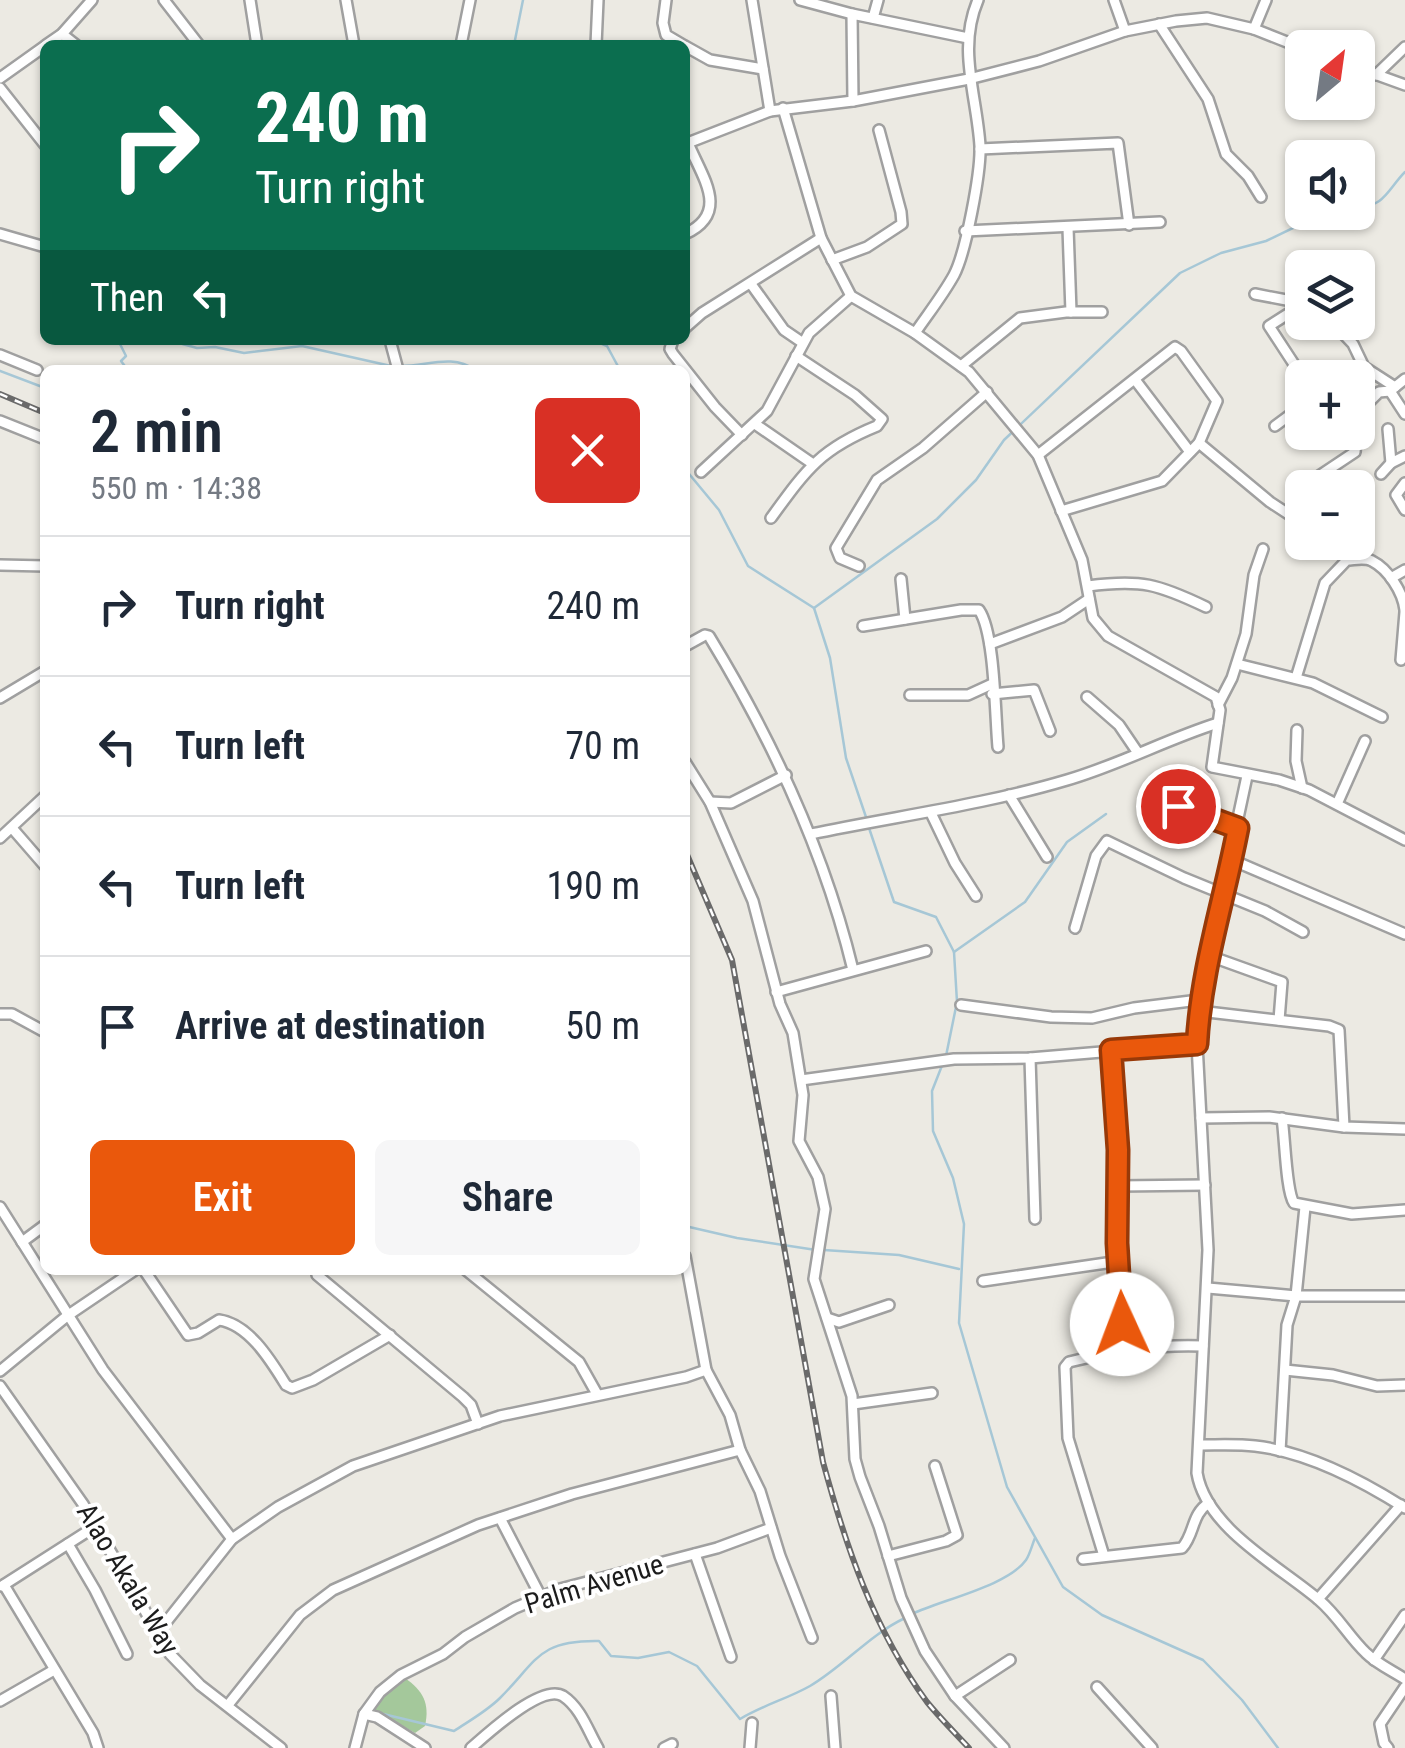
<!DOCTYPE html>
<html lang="en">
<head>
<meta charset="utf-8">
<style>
  body { margin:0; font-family:"Roboto Condensed",sans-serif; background:#f6f6f7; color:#1f2937; height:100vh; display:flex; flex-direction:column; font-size:38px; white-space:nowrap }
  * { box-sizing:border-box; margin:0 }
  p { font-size:32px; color:#747a83 }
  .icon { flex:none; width:55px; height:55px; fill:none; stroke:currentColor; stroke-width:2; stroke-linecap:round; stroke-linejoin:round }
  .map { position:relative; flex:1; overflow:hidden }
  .details { position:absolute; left:40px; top:365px; width:650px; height:910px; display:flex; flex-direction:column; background:#fff; border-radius:15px; box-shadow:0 2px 8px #0004 }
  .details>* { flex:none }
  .banner { position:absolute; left:40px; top:40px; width:650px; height:305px; border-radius:15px; box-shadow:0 2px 8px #0004; background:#0b6e4f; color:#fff; overflow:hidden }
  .needle { width:65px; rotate:29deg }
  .controls { position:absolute; left:1285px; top:30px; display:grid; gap:20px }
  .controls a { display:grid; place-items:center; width:90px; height:90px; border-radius:15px; background:#fff; box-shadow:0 2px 8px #0004; font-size:50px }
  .pin { position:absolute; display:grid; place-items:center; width:85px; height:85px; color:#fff; margin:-42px; border:5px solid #fff; border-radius:50%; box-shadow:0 2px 10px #0007 }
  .me { position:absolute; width:110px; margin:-55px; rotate:358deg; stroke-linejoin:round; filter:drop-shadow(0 0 8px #0008) }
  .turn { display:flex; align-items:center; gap:35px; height:210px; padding:0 50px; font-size:45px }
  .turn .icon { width:130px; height:130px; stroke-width:2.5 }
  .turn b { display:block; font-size:70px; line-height:85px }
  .then { display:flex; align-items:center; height:95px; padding:0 50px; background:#0003; gap:20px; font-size:38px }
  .round { display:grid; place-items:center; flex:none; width:105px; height:105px; border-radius:15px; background:#f6f6f7 }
  .overview { display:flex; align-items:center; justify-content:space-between; height:170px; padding:0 50px }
  h1 { font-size:60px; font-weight:600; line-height:75px }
  .primary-button { display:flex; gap:20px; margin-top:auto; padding:20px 50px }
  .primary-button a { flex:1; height:115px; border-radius:15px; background:#ea580c; color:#fff; font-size:40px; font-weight:600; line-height:115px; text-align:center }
  .primary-button a+a { background:#f6f6f7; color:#1f2937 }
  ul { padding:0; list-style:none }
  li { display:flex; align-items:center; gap:30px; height:140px; padding:0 50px; border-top:2px solid #e0e1e3 }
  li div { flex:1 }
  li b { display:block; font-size:38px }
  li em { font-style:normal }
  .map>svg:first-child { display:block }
  .forest { fill:#a4c89b }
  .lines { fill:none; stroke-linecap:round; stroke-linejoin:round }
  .stream { stroke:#a6c7d6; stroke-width:2.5 }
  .minor-casing { stroke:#a0a0a0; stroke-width:14 }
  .minor { stroke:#fff; stroke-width:9 }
  .rail-casing { stroke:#6a6a6a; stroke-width:6 }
  .rail { stroke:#fff; stroke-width:2.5; stroke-dasharray:8; stroke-linecap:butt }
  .route-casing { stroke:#983908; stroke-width:25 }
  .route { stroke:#ea580c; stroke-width:18 }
  .labels { text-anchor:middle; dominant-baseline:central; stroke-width:8; stroke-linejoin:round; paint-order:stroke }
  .street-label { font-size:28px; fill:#1c1c1c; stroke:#fff }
</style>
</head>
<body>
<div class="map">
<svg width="1405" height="1748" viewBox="0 0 1405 1748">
  <rect width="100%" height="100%" fill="#eceae3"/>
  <!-- forest -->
  <path class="forest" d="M405,1678C423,1691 430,1703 425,1726L415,1733L368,1706L383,1687Z"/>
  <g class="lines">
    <!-- stream -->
    <g class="stream">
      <path d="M514,45L523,0"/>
      <path d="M1358,206C1384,208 1388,189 1405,172"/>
      <path d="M118,340L126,356L121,361L127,369L124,370"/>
      <path d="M168,340L197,348L215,347L244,353L302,346L391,366"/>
      <path d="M593,340L607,346L620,370"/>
      <path d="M399,366C425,367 452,353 475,370"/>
      <path d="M0,371L45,388"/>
      <path d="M685,469L719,510L748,566L814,608L830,658L846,758L867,820"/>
      <path d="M814,608L937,519L976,480L1004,440L1180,273L1221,253L1266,241L1326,212"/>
      <path d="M869,828L894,902L936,917L954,952L957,1002L946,1056"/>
      <path d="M954,952L1025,902L1067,842L1106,814"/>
      <path d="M943,1063L932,1091L933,1131L953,1178L964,1224L959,1323L1007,1487L1063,1587L1102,1615L1203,1660L1242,1700L1278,1748"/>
      <path d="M685,1226L737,1238L816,1250"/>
      <path d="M824,1250L899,1255L959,1269"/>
      <path d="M912,1614C941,1600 1008,1586 1026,1560C1030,1554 1032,1545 1035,1538"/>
      <path d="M379,1713L454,1731C469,1721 487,1711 500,1698C538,1660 538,1640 599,1641L611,1656L638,1658L669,1652L697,1666L740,1719C763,1705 787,1699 810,1686C844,1666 869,1635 905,1618"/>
    </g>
    <defs>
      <g id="minor">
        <path d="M164,0L199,45"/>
        <path d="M250,0L257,45"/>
        <path d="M346,0L354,45"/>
        <path d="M666,0L663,23L666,35L683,45"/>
        <path d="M752,0L770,111"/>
        <path d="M800,0L852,14"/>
        <path d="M1114,0L1125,31"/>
        <path d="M873,18L878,0"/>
        <path d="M1159,24L1208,99L1226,154L1248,176L1261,197"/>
        <path d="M1254,29L1266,0"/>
        <path d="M62,34L76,45"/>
        <path d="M46,45L62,34L92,0"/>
        <path d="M461,45L470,0"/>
        <path d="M596,45L598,0"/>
        <path d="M685,46L710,60L763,69"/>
        <path d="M1358,68L1405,85"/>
        <path d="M1376,75L1405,47"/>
        <path d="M0,78L45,46"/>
        <path d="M0,88L45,145"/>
        <path d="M853,101L852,14L968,38"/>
        <path d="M783,108L821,238L851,296L915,333L969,372L1038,455L1082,560L1093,618L1108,636L1216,697L1220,710L1212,767L1279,780L1309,790L1405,840"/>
        <path d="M685,144L770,111L853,101L969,79L1039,61L1125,31L1176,21L1207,18L1254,29L1302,48"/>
        <path d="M980,149L1118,143L1129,225"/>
        <path d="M1068,228L1071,312"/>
        <path d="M965,231L1160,222"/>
        <path d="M0,234L45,247"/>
        <path d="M685,234C731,213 702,177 688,143"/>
        <path d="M832,260L867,247L902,224L901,212L879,130"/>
        <path d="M751,284L784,330L803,343"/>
        <path d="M1255,294L1302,303"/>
        <path d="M1302,305L1269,326L1303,378"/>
        <path d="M1332,322L1353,344L1364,367L1395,387"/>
        <path d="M685,328L702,313L821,238"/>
        <path d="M915,333C928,314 943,295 954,275C966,252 981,172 980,146C977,96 957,49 978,0"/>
        <path d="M390,340L398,370"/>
        <path d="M673,340L670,349L673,354L715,407L742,435"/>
        <path d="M0,355L37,370"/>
        <path d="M961,366L1020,318L1066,312H1102"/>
        <path d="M1136,381L1190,452"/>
        <path d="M1390,391L1405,414"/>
        <path d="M1358,413L1379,392L1390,391L1405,379"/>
        <path d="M0,421L45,439"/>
        <path d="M755,424L813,464"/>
        <path d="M1275,426L1302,406"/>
        <path d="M1388,429L1391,463"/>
        <path d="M1199,443L1270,502L1302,523"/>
        <path d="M1038,455L1175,347L1181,351L1217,401L1199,443L1162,481L1061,511"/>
        <path d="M701,472L767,411L809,333L851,296"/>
        <path d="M1381,474L1391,463L1405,456"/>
        <path d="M1319,476L1355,452L1356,442L1349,432"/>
        <path d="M1405,483L1396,495L1405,510"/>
        <path d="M771,518C806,470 820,449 877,426L882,419L855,395L796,356"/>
        <path d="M1331,542L1347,560"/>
        <path d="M0,565L45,566"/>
        <path d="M859,566L840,558L836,548L877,480L923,448L987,392"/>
        <path d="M1391,578L1405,570"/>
        <path d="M901,579L905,619"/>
        <path d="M1088,586C1141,579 1158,584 1206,607"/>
        <path d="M863,626L961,610H979C995,633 995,715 998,747"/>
        <path d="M990,644L1062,617L1089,599"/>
        <path d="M685,646L705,635L709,636C773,741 824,850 853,970"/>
        <path d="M1401,660L1405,612"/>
        <path d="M1237,664L1313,683L1382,717"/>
        <path d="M1296,678L1325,583L1347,560C1354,560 1365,557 1372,561C1388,569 1403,592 1405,610"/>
        <path d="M992,694L1034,690L1050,731"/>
        <path d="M910,695H968L992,684"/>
        <path d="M1087,697L1119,725L1138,753"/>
        <path d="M0,698L45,671"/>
        <path d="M1218,705L1232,678L1246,634L1254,575L1263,549"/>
        <path d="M1297,730L1296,761L1302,788"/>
        <path d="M685,762L710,802L753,901L780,1004L793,1033L803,1095L799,1141L818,1177L825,1209L814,1279L852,1396L855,1459L860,1477L879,1526L901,1598L925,1651L955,1696L1004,1748"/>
        <path d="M1247,776L1199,1000L1197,1044L1208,1250L1197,1473C1206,1528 1279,1566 1319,1600C1338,1616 1349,1637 1366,1653C1377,1664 1393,1671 1405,1679"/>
        <path d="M1009,795L1047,857"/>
        <path d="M710,802L731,803L786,775"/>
        <path d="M1337,804L1365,741"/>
        <path d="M1178,806L1238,828"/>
        <path d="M931,813L955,863L976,896"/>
        <path d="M12,828L45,866"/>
        <path d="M811,834C897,816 983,805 1067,780C1119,765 1167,739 1218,723"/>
        <path d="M0,838L45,796"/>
        <path d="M1232,860L1405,934"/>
        <path d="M1075,928L1096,856L1107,841L1184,878L1265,911L1303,932"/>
        <path d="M1207,955L1282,982L1279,1020"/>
        <path d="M776,992L926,951"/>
        <path d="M961,1005L1051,1017L1092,1018L1134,1008L1199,1000"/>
        <path d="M1199,1011L1329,1026L1339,1030L1344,1127"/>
        <path d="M0,1014H12L45,1032"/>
        <path d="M1111,1050L1117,1150V1243L1123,1298L1122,1350"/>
        <path d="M1030,1058L1035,1219"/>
        <path d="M801,1080L954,1059L1030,1058L1197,1044"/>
        <path d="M1201,1118L1269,1117L1344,1127L1405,1129"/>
        <path d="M1282,1118C1285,1137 1286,1192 1294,1203L1352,1214L1405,1210"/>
        <path d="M1118,1186L1205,1185"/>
        <path d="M0,1207L103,1370L232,1539"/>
        <path d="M22,1242L45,1225"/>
        <path d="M685,1256L706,1370L730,1415L740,1450L760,1491L780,1556L812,1638"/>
        <path d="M144,1270L188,1335L198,1333L219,1320C249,1324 271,1361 286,1385L292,1388L313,1380L390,1335"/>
        <path d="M466,1270L579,1362L597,1394"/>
        <path d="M317,1275L463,1397L471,1405L478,1424"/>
        <path d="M983,1281L1120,1261"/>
        <path d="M1208,1288L1296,1296H1405"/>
        <path d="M827,1318L839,1322L889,1305"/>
        <path d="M1285,1370L1333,1375L1377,1386L1405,1385"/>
        <path d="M0,1371L67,1316L135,1270"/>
        <path d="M0,1386L83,1504L170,1654L200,1685L281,1748"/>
        <path d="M853,1404L932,1393"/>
        <path d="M1201,1445C1219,1445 1237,1444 1255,1446C1308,1452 1361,1480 1405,1508"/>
        <path d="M1280,1451L1287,1325L1296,1296L1305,1207"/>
        <path d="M500,1518L541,1597"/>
        <path d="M68,1544L95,1590L127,1654"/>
        <path d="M695,1554L731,1657"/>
        <path d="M888,1556L946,1541L957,1535L935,1466"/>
        <path d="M1104,1556L1068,1438L1065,1367L1069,1362C1113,1351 1157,1344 1203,1346"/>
        <path d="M1083,1559L1182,1548C1195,1534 1191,1514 1209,1503"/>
        <path d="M4,1585L93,1733L98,1748"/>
        <path d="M2,1586L96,1526"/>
        <path d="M1318,1599L1401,1505"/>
        <path d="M159,1631L232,1539L278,1507L353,1466L500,1416L686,1377L706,1370"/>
        <path d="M1374,1660L1405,1615"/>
        <path d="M1097,1687L1152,1748"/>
        <path d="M831,1696L835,1748"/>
        <path d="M955,1696L1010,1660"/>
        <path d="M0,1701L54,1670"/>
        <path d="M228,1705L300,1615L333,1590L478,1525L572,1494L740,1450"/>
        <path d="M364,1714L377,1717L425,1748"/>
        <path d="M355,1748L364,1714L380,1692L401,1675L443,1654L465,1637L515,1608L560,1589L717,1548L771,1528"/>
        <path d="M471,1748C487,1734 542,1683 563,1696C581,1708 588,1731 598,1748"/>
        <path d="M664,1748L672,1744"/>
        <path d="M750,1748L752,1723"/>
        <path d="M1388,1748L1384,1743L1380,1724L1405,1687"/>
      </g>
    </defs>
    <!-- minor casing -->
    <use href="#minor" class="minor-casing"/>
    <!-- minor -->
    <use href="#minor" class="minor"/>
    <defs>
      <g id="rail">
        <path d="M0,394L45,413"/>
        <path d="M685,850L732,960L823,1462C846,1547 874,1630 927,1702C940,1718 955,1733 969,1748"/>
      </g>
    </defs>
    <!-- rail casing -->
    <use href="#rail" class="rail-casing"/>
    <!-- rail -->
    <use href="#rail" class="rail"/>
  </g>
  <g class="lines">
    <defs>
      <path id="route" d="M1122,1324L1117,1243L1118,1150L1111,1050L1197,1044C1201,969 1224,901 1238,828L1178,806"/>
    </defs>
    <!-- route casing -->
    <use href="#route" class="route-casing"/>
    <!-- route -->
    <use href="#route" class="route"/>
  </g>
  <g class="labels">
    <!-- street labels -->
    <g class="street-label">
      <text transform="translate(128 1579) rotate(59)">Alao Akala Way</text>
      <text transform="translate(594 1584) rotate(-17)">Palm Avenue</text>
    </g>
  </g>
</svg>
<div class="controls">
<a><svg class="needle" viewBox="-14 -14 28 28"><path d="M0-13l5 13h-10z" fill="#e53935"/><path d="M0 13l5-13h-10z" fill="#747a83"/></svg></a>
<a><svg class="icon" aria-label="sound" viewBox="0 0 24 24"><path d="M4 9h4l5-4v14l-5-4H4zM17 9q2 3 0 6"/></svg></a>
<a><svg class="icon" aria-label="layers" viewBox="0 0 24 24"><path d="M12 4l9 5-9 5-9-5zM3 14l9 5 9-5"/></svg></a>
<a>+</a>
<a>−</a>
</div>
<div class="pin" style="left:1178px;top:806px;background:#d93025"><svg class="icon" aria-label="arrive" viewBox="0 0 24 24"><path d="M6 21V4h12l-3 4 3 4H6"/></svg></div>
<svg class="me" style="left:1122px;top:1324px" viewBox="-20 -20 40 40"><circle r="19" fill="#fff"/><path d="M0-13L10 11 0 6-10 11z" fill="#ea580c"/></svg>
<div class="banner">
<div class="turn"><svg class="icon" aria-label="right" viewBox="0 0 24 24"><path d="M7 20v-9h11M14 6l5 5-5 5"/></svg><div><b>240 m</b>Turn right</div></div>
<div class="then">Then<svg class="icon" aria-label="left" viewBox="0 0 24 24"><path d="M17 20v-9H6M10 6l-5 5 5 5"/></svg></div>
</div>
<section class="details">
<div class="overview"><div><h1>2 min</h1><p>550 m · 14:38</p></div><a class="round" style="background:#d93025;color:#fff"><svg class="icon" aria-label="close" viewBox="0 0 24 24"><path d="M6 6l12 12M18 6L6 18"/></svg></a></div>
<ul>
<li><svg class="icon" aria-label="right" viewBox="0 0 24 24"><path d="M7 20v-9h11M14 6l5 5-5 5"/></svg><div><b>Turn right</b></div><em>240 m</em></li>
<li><svg class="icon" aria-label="left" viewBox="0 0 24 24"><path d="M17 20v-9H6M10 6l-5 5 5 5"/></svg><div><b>Turn left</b></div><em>70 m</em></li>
<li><svg class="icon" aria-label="left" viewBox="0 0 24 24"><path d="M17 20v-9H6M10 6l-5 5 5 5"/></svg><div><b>Turn left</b></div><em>190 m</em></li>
<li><svg class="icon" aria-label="arrive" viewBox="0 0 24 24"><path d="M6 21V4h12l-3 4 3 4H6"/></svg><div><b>Arrive at destination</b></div><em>50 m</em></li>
</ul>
<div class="primary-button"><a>Exit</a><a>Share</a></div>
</section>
</div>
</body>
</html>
